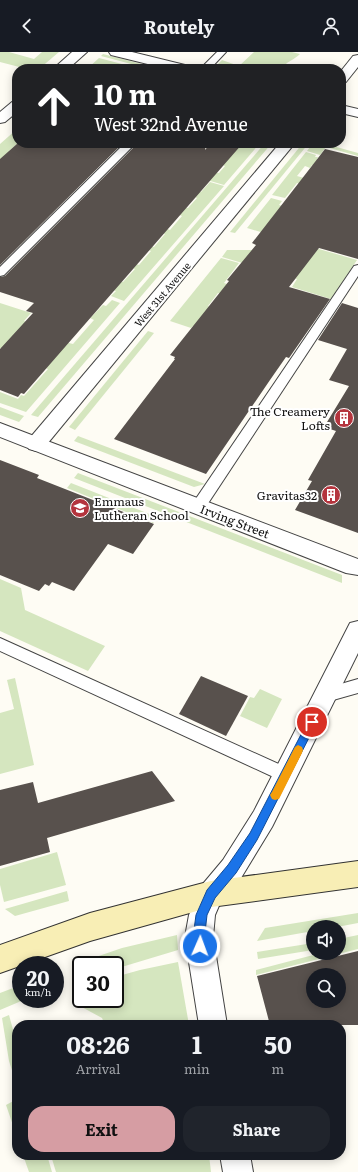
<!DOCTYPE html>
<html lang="en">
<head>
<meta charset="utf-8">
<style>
  body { margin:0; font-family:Literata,serif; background:#20242c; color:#f1f3f6; height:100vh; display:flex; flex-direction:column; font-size:15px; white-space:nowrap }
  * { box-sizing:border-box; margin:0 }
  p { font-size:13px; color:#9ea1a6 }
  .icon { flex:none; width:22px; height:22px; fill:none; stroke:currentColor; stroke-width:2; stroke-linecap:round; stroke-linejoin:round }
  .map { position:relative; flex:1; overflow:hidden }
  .panel { position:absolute; left:12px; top:968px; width:334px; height:140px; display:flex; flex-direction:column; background:#171b24; border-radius:16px; box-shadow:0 2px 10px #0003 }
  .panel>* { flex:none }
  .top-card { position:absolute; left:12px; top:12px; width:334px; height:84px; border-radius:16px; box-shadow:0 2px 10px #0003; background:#202124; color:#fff; overflow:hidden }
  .controls { position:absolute; left:306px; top:868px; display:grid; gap:8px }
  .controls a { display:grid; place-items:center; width:40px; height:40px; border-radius:50%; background:#171b24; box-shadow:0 2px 10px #0003; font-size:20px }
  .speed { position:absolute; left:12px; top:904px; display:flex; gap:8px; font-size:20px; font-weight:700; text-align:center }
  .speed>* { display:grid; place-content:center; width:52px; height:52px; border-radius:50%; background:#171b24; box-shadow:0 2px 10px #0003; line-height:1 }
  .speed small { font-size:10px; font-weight:400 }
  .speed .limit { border:2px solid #111; border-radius:6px; background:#fff; color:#111 }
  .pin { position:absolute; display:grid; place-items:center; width:34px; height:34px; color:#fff; margin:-17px; border:2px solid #fff; border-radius:50%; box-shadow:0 1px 4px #0007 }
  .me { position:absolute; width:44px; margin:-22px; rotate:2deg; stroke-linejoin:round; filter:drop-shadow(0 0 3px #0008) }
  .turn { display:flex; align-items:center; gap:14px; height:84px; padding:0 16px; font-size:18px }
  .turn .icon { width:52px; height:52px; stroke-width:2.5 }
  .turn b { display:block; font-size:28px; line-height:34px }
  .eta { display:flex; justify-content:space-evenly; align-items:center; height:68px; text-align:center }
  .eta b { font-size:24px; font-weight:700; line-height:28px }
  .button { display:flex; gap:8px; margin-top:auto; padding:8px 16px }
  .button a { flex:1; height:46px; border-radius:16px; background:#d69da3; color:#111; font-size:16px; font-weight:700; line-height:46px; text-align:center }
  .button a+a { background:#20242c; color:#f1f3f6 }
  header { display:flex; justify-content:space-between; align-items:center; height:52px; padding:0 16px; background:#171b24; font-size:18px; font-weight:700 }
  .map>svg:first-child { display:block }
  .green { fill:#d5e6bf }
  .building { fill:#58514d; fill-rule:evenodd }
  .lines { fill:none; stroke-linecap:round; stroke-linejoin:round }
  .service-casing { stroke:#434343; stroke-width:2 }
  .minor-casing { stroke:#434343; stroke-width:2 }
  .tertiary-casing { stroke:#434343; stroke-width:2 }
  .secondary-casing { stroke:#323232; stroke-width:2 }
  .service { fill:#fff; fill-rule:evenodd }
  .minor { fill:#fff; fill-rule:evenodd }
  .tertiary { fill:#fff; fill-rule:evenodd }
  .secondary { fill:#f8eeb5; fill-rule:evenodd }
  .route { fill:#1a73e8; stroke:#114b97 }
  .slow { fill:#f59e0b }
  .labels { text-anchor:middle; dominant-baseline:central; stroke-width:4; stroke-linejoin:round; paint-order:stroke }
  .far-street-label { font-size:10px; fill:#101010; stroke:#fff }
  .poi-label { font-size:12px; fill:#101010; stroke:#fff; text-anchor:end }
  .street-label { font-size:12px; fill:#101010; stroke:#fff }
</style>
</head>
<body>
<header><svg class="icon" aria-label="back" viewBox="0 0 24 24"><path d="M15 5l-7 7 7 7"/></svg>Routely<svg class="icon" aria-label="person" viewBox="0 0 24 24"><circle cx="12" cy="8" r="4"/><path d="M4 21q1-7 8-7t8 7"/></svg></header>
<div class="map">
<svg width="358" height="1120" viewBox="0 0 358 1120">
  <rect width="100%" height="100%" fill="#fefcf4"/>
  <!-- green -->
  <g class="green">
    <path d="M0,0H9L34,7L42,0H59L39,17H27L0,10Z"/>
    <path d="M254,0H292L300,2C294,8 289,8 283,15L280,14L277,17H237L218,12L222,8L239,14Z"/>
    <path d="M103,2L161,17H150L101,4Z"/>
    <path d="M99,6L141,17H132L109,12L100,17H87Z"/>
    <path d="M17,77L18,91L10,98L0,115V92Z"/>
    <path d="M244,91H260L224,133L207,128L214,120L219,121L225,114L219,112L236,94L240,95Z"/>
    <path d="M265,91H272L38,365L31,363Z"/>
    <path d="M303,91H309L235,181L230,180Z"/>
    <path d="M313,91H322L358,101V104L326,95L320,103L307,99Z"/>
    <path d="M306,100L316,103L315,105H318L317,107L322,108L338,120L312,113L310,116L305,114L297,124L329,133L307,134L297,131L285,146L272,143Z"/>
    <path d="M210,130L224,134L124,249L111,244L116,239L112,238L119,229L123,230L135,217L130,215L134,211L139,213L151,199L146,197L150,194L154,195L165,182L161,181L165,176L170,178L182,164L177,162L183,155L188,156L197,146L193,144L197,139L201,140Z"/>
    <path d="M271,146L282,149L279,153L323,166L301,192L247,176Z"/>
    <path d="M312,195L357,208L331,247L292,235L297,227L222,205L227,198H251L299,212Z"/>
    <path d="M221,206L239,211L224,231L244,237L237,247L218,241L208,254L212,256L238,289L193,274L191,276L170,269Z"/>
    <path d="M112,248L120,251L26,360L0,351V340L18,347L21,343L24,344L48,317L33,312L65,290L73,292L94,268L90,266L103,253L106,254Z"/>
    <path d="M0,251L31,261L24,269L49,278L12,300L0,296Z"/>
    <path d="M148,279L154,281L75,378L69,375Z"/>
    <path d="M0,355L24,364L19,370L0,363Z"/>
    <path d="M78,384L205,432L194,435L74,389Z"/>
    <path d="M78,421L342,523V531L74,426Z"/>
    <path d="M71,431L157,465L153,471L67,436Z"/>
    <path d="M0,527L21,536L25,558L105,594L88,619L0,579Z"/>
    <path d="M15,626L34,713L0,722V661L14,657L7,628Z"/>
    <path d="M260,637L282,647L267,676L240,664L250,645L254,646Z"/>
    <path d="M57,800L66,833L4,850L0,833V817Z"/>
    <path d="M67,839L69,849L15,864L5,857Z"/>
    <path d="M358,861V871L337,875H313V879L257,889L265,876Z"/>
    <path d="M177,883L178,898L115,917V913H91L90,907L122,896Z"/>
    <path d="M358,883V897L256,923V918L321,901H339V887Z"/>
    <path d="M313,891V898L258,907L257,900Z"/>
    <path d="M178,910L189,973H169L168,970L159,973H105L102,966L78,953L76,938L81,937V947H115V925L140,918Z"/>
    <path d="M21,933V947H26L0,958V941Z"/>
    <path d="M9,963L17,992V1034L9,1009L2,966Z"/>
    <path d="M17,1047V1085L6,1053Z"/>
    <path d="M23,1103H47L52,1120H29Z"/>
    <path d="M62,1103H209L211,1120H56L52,1107Z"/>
  </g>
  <!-- building -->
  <g class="building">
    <path d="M18,91H123L0,213V107Z"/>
    <path d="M138,91H206L205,98L211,91H243L24,342L21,341L18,345L0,338V297L33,261L26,259L34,251L0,240V225L5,224Z"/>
    <path d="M325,97L358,105V207L319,196L289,235L330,247L289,306L286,305L270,328L206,422L114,387L175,307H174L175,305L170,303L229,229L227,228L256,193L252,191Z"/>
    <path d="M342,251L358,256V481L295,458L312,429L308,428L336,379L324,375L349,334L329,328L347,297L318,288Z"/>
    <path d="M0,408L39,423L37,426L154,472L133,502L108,492L74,539L52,530L49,534L45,532L39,539L0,523Z"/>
    <path d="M201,624L248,644L226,684L179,662Z"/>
    <path d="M152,719L175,749L47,786L50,800L0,814V738L33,730L38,751Z"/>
    <path d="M358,899V973H270L257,924ZM313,923H339V949H313Z"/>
  </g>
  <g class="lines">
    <defs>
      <g id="service">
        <path d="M217,0H226L210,17H200Z"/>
        <path d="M125,91H136L4,223L0,224V215Z"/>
        <path d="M358,213V224L203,459L198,460L193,459L191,455L193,451L354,214Z"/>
        <path d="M0,586L292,718L294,723L292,728L286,731L280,728L0,599Z"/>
        <path d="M358,627V641L326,650L320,648L318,643L320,638Z"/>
      </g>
      <g id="minor">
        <path d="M72,0H87L68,17H53Z"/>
        <path d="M109,0H132L189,14L191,17H168L111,3Z"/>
        <path d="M358,3V15L346,30L341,31V19L353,4Z"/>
        <path d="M17,49V60L5,70L0,71V60L12,50Z"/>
        <path d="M341,53L358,57V65L341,61Z"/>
        <path d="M280,91H295L43,397L36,399L29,397L26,392L29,387Z"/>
        <path d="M211,829L220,833L224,842L215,863L213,885L227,973H199L185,885L189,863L202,833Z"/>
        <path d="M220,1103H250L253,1120H223Z"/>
      </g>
      <g id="tertiary">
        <path d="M0,371L358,507V523L346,521L0,385Z"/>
        <path d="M358,569V601L272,775L241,826L220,851L211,855L202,851L198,842L202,833L223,808L254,759L350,571Z"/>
      </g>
      <path id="secondary" d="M358,809V835L211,855L90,889L0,921V893L90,861L211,829Z"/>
    </defs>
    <!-- service casing -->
    <use href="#service" class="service-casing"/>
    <!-- minor casing -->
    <use href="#minor" class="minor-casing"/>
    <!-- tertiary casing -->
    <use href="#tertiary" class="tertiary-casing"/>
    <!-- secondary casing -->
    <use href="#secondary" class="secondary-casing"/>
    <!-- service -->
    <use href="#service" class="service"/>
    <!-- minor -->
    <use href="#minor" class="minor"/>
    <!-- tertiary -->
    <use href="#tertiary" class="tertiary"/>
    <!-- secondary -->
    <use href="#secondary" class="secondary"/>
  </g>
  <!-- route -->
  <path class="route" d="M312,666L317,670L257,788L236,821L215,846L207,863L203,898L200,899L196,898L193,885L196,863L207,838L228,813L250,781L309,667Z"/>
  <!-- slow -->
  <path class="slow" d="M298,693L302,695L303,698L302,701L279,747L275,748L272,747L270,743L272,740L295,695Z"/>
  <!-- icons -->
  <defs>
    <symbol id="building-disc" viewBox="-11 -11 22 22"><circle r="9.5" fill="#b4343d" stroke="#fff"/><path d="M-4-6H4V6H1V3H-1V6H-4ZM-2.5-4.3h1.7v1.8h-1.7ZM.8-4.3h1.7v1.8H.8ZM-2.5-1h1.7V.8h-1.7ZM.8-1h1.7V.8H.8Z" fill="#fff"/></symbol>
    <symbol id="school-disc" viewBox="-11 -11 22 22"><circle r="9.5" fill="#b4343d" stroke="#fff"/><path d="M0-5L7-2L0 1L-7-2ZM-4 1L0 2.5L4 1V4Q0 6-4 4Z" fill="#fff"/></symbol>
  </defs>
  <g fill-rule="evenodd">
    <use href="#building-disc" x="333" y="355" width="22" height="22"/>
    <use href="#building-disc" x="320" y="432" width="22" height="22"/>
    <use href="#school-disc" x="69" y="445" width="22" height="22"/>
  </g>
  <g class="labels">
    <!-- far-street labels -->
    <g class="far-street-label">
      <text transform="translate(162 242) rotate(-50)">West 31st Avenue</text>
    </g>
    <!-- poi labels -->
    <g class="poi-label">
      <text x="330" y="359">The Creamery<tspan x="330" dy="14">Lofts</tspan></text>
      <text x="317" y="443">Gravitas32</text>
      <text x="94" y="449" text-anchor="start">Emmaus<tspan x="94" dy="14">Lutheran School</tspan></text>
    </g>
    <!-- street labels -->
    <g class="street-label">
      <text transform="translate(235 469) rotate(21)">Irving Street</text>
    </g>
  </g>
</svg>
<div class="controls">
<a><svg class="icon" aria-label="sound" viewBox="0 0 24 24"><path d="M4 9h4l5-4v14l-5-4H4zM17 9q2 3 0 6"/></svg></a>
<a><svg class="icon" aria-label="search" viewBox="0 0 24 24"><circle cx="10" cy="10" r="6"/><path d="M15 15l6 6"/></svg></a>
</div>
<div class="speed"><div>20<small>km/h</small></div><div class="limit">30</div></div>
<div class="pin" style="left:312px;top:670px;background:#d93025"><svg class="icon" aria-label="arrive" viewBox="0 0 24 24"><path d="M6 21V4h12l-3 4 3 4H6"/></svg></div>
<svg class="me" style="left:200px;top:894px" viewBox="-20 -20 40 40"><circle r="17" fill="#1a73e8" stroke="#fff" stroke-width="3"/><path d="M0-11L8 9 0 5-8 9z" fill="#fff"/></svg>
<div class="top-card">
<div class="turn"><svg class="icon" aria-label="ahead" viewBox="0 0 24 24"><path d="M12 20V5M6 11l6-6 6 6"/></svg><div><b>10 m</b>West 32nd Avenue</div></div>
</div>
<section class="panel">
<div class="eta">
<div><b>08:26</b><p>Arrival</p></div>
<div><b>1</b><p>min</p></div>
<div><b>50</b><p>m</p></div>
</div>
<div class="button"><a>Exit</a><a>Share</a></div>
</section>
</div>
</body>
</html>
